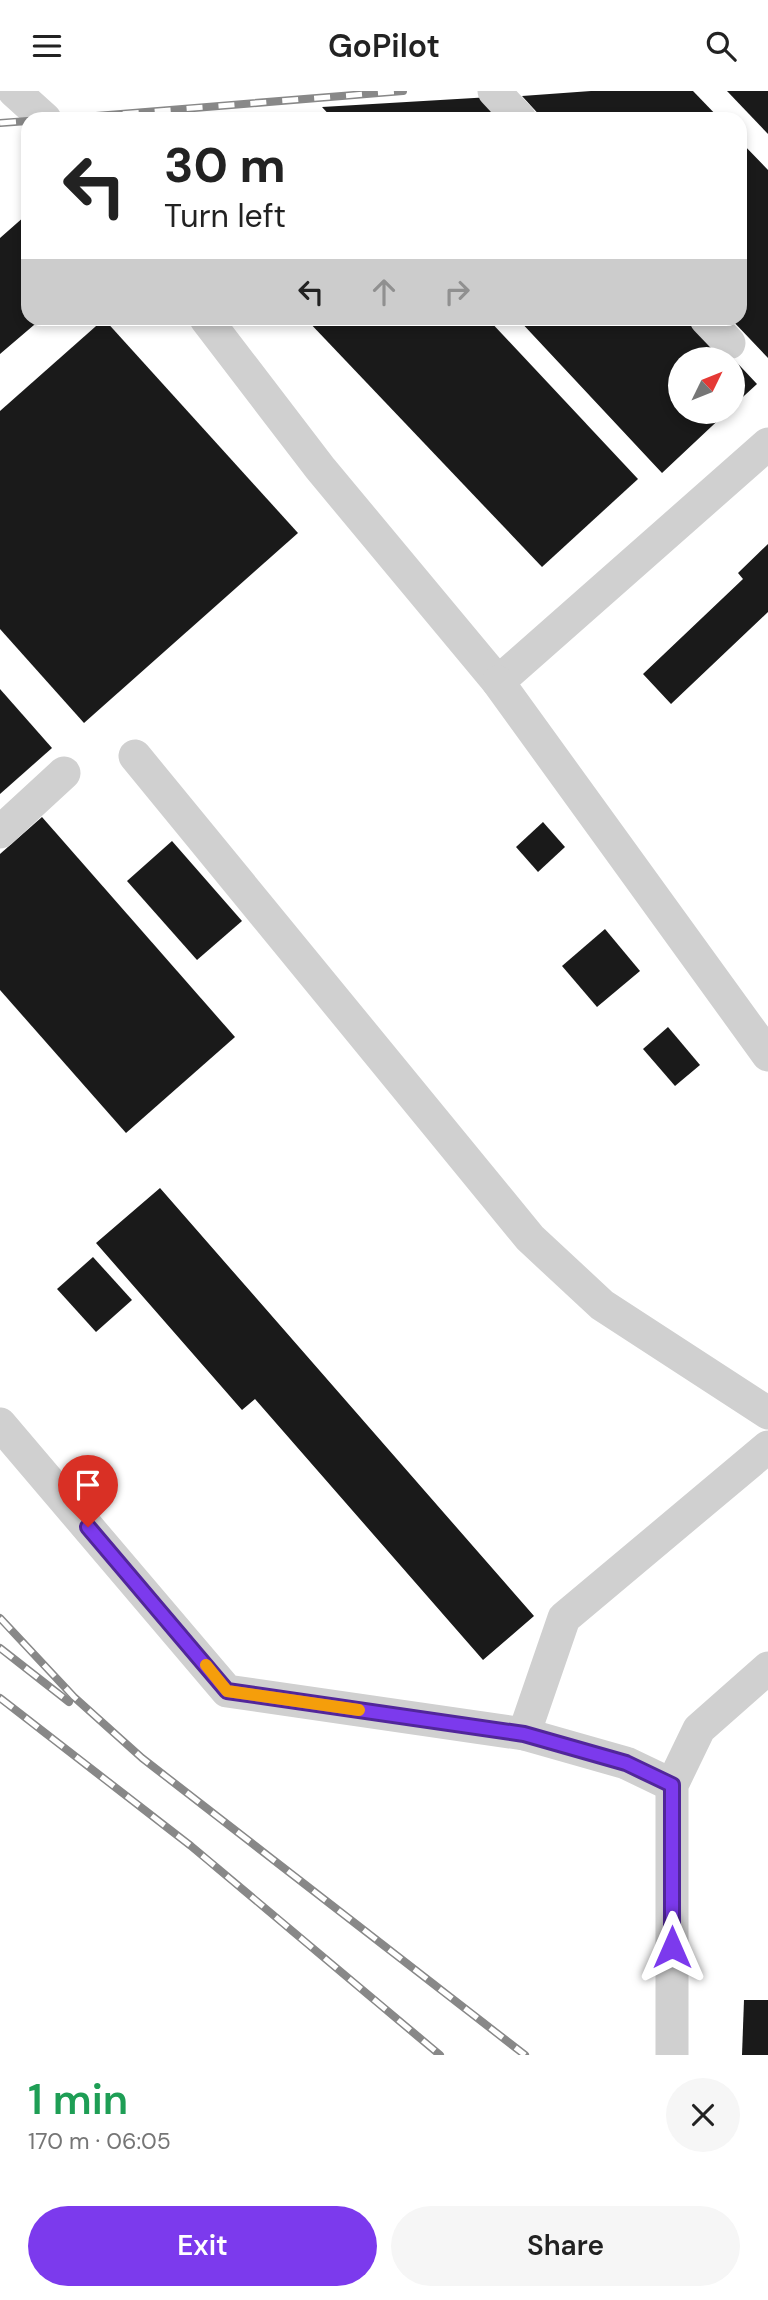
<!DOCTYPE html>
<html lang="en">
<head>
<meta charset="utf-8">
<style>
  body { margin:0; font-family:"DM Sans",sans-serif; background:#f6f6f6; color:#222; height:100vh; display:flex; flex-direction:column; font-size:26px; white-space:nowrap }
  * { box-sizing:border-box; margin:0 }
  p { font-size:23px; color:#767676 }
  .icon { flex:none; width:38px; height:38px; fill:none; stroke:currentColor; stroke-width:2; stroke-linecap:round; stroke-linejoin:round }
  .map { position:relative; height:1964px; overflow:hidden }
  .details { display:flex; flex-direction:column; background:#fff; flex:1 }
  .details>* { flex:none }
  .guide { position:absolute; left:21px; top:21px; width:726px; height:214px; border-radius:21px; box-shadow:0 4px 10px #0003; background:#fff; color:#222; overflow:hidden }
  .needle { width:46px; rotate:47deg }
  .buttons { position:absolute; left:668px; top:256px; display:grid; gap:14px }
  .buttons a { display:grid; place-items:center; width:77px; height:77px; border-radius:50%; background:#fff; box-shadow:0 4px 10px #0003; font-size:35px }
  .pin { position:absolute; display:grid; place-items:center; width:60px; height:60px; color:#fff; margin:-72px -30px; border-radius:50% 50% 50% 0; rotate:-45deg; box-shadow:0 0 7px #0007 }
  .pin .icon { rotate:45deg }
  .me { position:absolute; width:77px; margin:-38px; rotate:0deg; stroke-linejoin:round; filter:drop-shadow(0 0 5px #0008) }
  .turn { display:flex; align-items:center; gap:24px; height:147px; padding:0 28px; font-size:32px }
  .turn .icon { width:91px; height:91px; stroke-width:2.5 }
  .turn b { display:block; font-size:49px; line-height:60px }
  .lanes { display:flex; align-items:center; height:66px; padding:0 28px; background:#0003; justify-content:center; gap:35px; direction:ltr }
  .lanes .off { opacity:.35 }
  .round { display:grid; place-items:center; flex:none; width:74px; height:74px; border-radius:37px; background:#f6f6f6 }
  .summary { display:flex; align-items:center; justify-content:space-between; height:119px; padding:0 28px }
  h1 { font-size:42px; font-weight:600; line-height:52px; color:#1e9e55 }
  .button { display:flex; gap:14px; margin-top:auto; padding:14px 28px }
  .button a { flex:1; height:80px; border-radius:42px; background:#7c3aed; color:#fff; font-size:28px; font-weight:600; line-height:80px; text-align:center }
  .button a+a { background:#f6f6f6; color:#222 }
  header { display:flex; justify-content:space-between; align-items:center; height:91px; padding:0 28px; background:#fff; font-size:32px; font-weight:600 }
  .map>svg:first-child { display:block }
  .building { fill:#1a1a1a }
  .lines { fill:none; stroke-linecap:round; stroke-linejoin:round }
  .minor { stroke:#d0d0d0; stroke-width:33 }
  .rail-casing { stroke:#888; stroke-width:8 }
  .rail { stroke:#fff; stroke-width:5; stroke-dasharray:16; stroke-linecap:butt }
  .route-casing { stroke:#51269a; stroke-width:18 }
  .route { stroke:#7c3aed; stroke-width:12 }
  .slow { stroke:#f59e0b; stroke-width:12 }
</style>
</head>
<body>
<header><svg class="icon" aria-label="menu" viewBox="0 0 24 24"><path d="M4 6h16M4 12h16M4 18h16"/></svg>GoPilot<svg class="icon" aria-label="search" viewBox="0 0 24 24"><circle cx="10" cy="10" r="6"/><path d="M15 15l6 6"/></svg></header>
<div class="map">
<svg width="768" height="1964" viewBox="0 0 768 1964">
  <rect width="100%" height="100%" fill="#fff"/>
  <!-- building -->
  <g class="building">
    <path d="M591,0H693L720,28H543L522,5Z"/>
    <path d="M727,0H768V43Z"/>
    <path d="M491,6L512,28H333L322,16Z"/>
    <path d="M297,22L302,28H245V26Z"/>
    <path d="M740,50L768,79V267L731,228H740Z"/>
    <path d="M25,125L28,128V228H41L0,263V147Z"/>
    <path d="M104,228L298,442L84,632L0,538V320Z"/>
    <path d="M306,228H488L638,388L542,476Z"/>
    <path d="M518,228H696L757,293L733,315V268H681V320H728L662,382Z"/>
    <path d="M768,453V521L671,613L643,583L743,488L738,482Z"/>
    <path d="M0,598L52,657L0,703Z"/>
    <path d="M42,726L235,946L126,1042L0,899V763Z"/>
    <path d="M543,731L565,756L538,781L516,756Z"/>
    <path d="M172,750L242,830L197,869L127,790Z"/>
    <path d="M605,838L640,880L597,916L562,875Z"/>
    <path d="M668,936L700,974L675,995L643,958Z"/>
    <path d="M160,1097L534,1525L483,1569L255,1308L242,1319L96,1152Z"/>
    <path d="M93,1166L132,1209L96,1241L57,1198Z"/>
    <path d="M744,1909H768V1964H742Z"/>
  </g>
  <g class="lines">
    <!-- minor -->
    <g class="minor">
      <path d="M14,0L45,28"/>
      <path d="M494,0L520,28"/>
      <path d="M206,228L320,377L498,591L768,353"/>
      <path d="M706,228L729,252"/>
      <path d="M498,591L768,964"/>
      <path d="M135,665L530,1147L602,1214L768,1322"/>
      <path d="M0,741L64,682"/>
      <path d="M0,1333L227,1600L524,1643L626,1672L672,1694"/>
      <path d="M524,1643L564,1527L768,1356"/>
      <path d="M672,1964V1694L699,1638L768,1577"/>
    </g>
    <defs>
      <g id="rail">
        <path d="M59,28L403,0"/>
        <path d="M0,32L28,30"/>
        <path d="M0,1527L74,1606L142,1667L525,1964"/>
        <path d="M0,1557L69,1611"/>
        <path d="M0,1607L191,1755L440,1964"/>
      </g>
    </defs>
    <!-- rail casing -->
    <use href="#rail" class="rail-casing"/>
    <!-- rail -->
    <use href="#rail" class="rail"/>
  </g>
  <g class="lines">
    <defs>
      <path id="route" d="M88,1436L227,1600L524,1643L626,1672L672,1694V1856"/>
    </defs>
    <!-- route casing -->
    <use href="#route" class="route-casing"/>
    <!-- route -->
    <use href="#route" class="route"/>
    <!-- slow -->
    <path class="slow" d="M206,1574L227,1600L359,1619"/>
  </g>
</svg>
<div class="buttons">
<a><svg class="needle" viewBox="-14 -14 28 28"><path d="M0-13l5 13h-10z" fill="#e53935"/><path d="M0 13l5-13h-10z" fill="#767676"/></svg></a>
</div>
<div class="pin" style="left:88px;top:1436px;background:#d93025"><svg class="icon" aria-label="arrive" viewBox="0 0 24 24"><path d="M6 21V4h12l-3 4 3 4H6"/></svg></div>
<svg class="me" style="left:672px;top:1856px" viewBox="-20 -20 40 40"><path d="M0-17L14 15 0 8-14 15z" fill="#7c3aed" stroke="#fff" stroke-width="4"/></svg>
<div class="guide">
<div class="turn"><svg class="icon" aria-label="left" viewBox="0 0 24 24"><path d="M17 20v-9H6M10 6l-5 5 5 5"/></svg><div><b>30 m</b>Turn left</div></div>
<div class="lanes"><svg class="icon" aria-label="left" viewBox="0 0 24 24"><path d="M17 20v-9H6M10 6l-5 5 5 5"/></svg><svg class="icon off" aria-label="ahead" viewBox="0 0 24 24"><path d="M12 20V5M6 11l6-6 6 6"/></svg><svg class="icon off" aria-label="right" viewBox="0 0 24 24"><path d="M7 20v-9h11M14 6l5 5-5 5"/></svg></div>
</div>
</div>
<section class="details">
<div class="summary"><div><h1>1 min</h1><p>170 m · 06:05</p></div><a class="round"><svg class="icon" aria-label="close" viewBox="0 0 24 24"><path d="M6 6l12 12M18 6L6 18"/></svg></a></div>
<div class="button"><a>Exit</a><a>Share</a></div>
</section>
</body>
</html>
